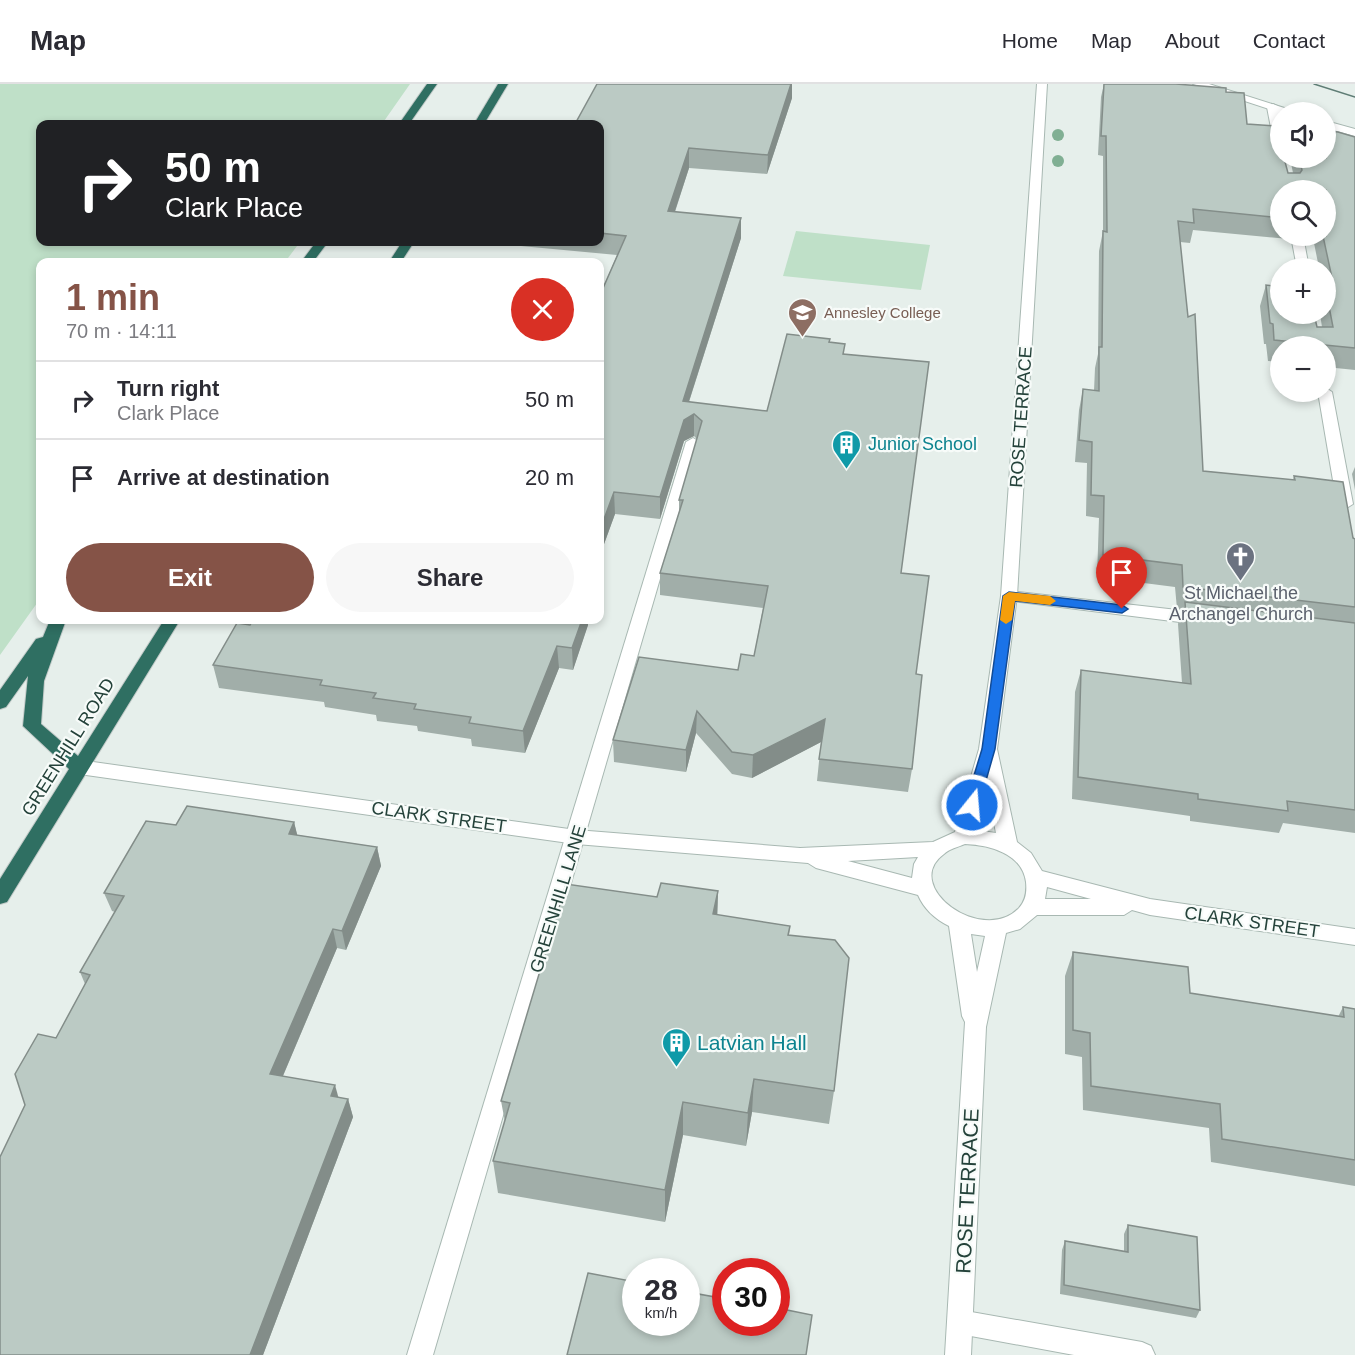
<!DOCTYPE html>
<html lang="en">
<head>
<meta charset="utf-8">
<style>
  body { margin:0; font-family:Helvetica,sans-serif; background:#f7f7f7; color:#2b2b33; height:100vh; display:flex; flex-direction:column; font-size:22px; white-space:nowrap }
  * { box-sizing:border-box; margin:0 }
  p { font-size:20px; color:#7c7c81 }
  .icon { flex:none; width:33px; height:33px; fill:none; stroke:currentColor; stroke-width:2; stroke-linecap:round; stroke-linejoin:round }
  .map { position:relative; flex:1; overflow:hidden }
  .details { position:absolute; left:36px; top:174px; width:568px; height:366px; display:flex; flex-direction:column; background:#fff; border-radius:12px; box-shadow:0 3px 9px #0003 }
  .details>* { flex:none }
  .top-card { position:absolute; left:36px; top:36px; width:568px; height:126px; border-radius:12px; box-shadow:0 3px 9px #0003; background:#202124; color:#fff; overflow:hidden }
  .fabs { position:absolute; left:1270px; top:18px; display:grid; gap:12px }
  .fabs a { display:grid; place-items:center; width:66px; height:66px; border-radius:50%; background:#fff; box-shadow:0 3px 9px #0003; font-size:30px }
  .speed { position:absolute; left:622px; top:1174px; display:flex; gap:12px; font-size:30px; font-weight:700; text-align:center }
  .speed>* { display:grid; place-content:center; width:78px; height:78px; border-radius:50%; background:#fff; box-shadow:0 3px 9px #0003; line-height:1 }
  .speed small { font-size:15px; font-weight:400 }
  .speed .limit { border:9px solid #d22; background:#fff; color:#111 }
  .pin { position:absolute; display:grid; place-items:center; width:51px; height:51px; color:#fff; margin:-62px -26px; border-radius:50% 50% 50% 0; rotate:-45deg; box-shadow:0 0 6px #0007 }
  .pin .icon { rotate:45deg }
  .me { position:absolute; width:66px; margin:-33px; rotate:17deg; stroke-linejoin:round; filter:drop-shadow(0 0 4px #0008) }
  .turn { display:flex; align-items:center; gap:21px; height:126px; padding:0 30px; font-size:27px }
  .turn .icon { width:78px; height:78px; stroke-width:2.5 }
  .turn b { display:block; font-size:42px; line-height:51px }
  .round { display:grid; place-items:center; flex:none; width:63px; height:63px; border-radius:32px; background:#f7f7f7 }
  .headline { display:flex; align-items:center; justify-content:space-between; height:102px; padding:0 30px }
  h1 { font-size:36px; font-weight:700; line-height:45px; color:#855347 }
  .primary-button { display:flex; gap:12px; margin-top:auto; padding:12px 30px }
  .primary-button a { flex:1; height:69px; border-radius:36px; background:#855347; color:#fff; font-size:24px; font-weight:700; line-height:69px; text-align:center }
  .primary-button a+a { background:#f7f7f7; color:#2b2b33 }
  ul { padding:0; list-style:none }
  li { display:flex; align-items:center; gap:18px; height:78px; padding:0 30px; border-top:2px solid #e1e1e2 }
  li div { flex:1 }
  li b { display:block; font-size:22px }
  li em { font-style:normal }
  header { display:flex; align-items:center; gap:36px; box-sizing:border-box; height:84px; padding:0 30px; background:#fff; border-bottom:2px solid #e1e1e2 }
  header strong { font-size:28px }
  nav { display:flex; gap:33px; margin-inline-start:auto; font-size:21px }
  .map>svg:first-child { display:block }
  .green { fill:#bfe0c8 }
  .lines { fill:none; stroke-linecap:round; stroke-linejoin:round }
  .lane-casing { stroke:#a8b8b2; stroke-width:2 }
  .street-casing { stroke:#a8b8b2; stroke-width:2 }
  .highway-casing { stroke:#c2cac8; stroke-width:2 }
  .lane { fill:#fff; fill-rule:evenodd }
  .street { fill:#fff; fill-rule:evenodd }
  .highway { fill:#2f6f62; fill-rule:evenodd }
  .tram { stroke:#5f7d75; stroke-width:1.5 }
  .tree { fill:#80af93 }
  .wall { fill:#a1aea9 }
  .shaded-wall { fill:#838d89 }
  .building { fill:#bbcac4; stroke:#838d89; stroke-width:1.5 }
  .route { fill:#1a73e8; stroke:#114b97; stroke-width:1.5 }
  .slow { fill:#f59e0b }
  .labels { text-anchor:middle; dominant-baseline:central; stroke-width:4.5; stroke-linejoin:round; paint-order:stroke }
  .far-education-label { font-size:15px; fill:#785e54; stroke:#f7fbf9; text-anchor:start }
  .street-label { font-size:18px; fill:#24423a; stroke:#f7fbf9 }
  .culture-label { font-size:18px; fill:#0d838f; stroke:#f7fbf9; text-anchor:start }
  .worship-label { font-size:18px; fill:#5b616d; stroke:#f7fbf9 }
  .near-culture-label { font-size:21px; fill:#0d838f; stroke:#f7fbf9; text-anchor:start }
  .near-street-label { font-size:21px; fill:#24423a; stroke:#f7fbf9 }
</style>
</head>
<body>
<header>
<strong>Map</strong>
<nav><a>Home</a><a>Map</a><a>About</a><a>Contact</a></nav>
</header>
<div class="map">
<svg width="1355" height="1271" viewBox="0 0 1355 1271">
  <rect width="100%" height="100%" fill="#e6efeb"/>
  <!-- green -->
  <g class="green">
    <path d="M0,0H410L382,40H40V158H300L285,178H40V515L0,571Z"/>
    <path d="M796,147L930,161L921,206L783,192Z"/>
  </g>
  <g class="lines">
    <defs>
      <g id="lane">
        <path d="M1273,20L1279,23L1281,68L1275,65L1267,23Z"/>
        <path d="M1291,152H1303L1309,184H1297Z"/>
        <path d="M1326,304L1332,308L1353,420L1345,425L1337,420L1318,308H1326Z"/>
        <path d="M693,354L700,358L433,1271H407L686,358Z"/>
        <path d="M1009,507L1204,529L1210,531L1212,535L1210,539L1204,541L1003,516L1001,512L1003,508Z"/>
        <path d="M960,1226L1142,1258L1151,1262L1155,1271H1074L960,1250L951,1247L948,1238L951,1229Z"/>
      </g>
      <g id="street">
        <path d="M1037,0H1047L1017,512L997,665L1017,758L1031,769L1042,787L1150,815L1355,845V861L1150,831L1132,826L1124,831H1037L1020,845L1006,849L986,943L971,1271H945L965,938L962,932L949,842C935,835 924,825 918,811L816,784L808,779L576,760L79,690L72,688L70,683L72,678L79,676L576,746L800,764L933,758L955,748L979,665L1001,512ZM987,703L996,749L975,746ZM965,760C989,761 1022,769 1026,798C1027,808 1026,816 1019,824C983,862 900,802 944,770C949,765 958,763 965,760ZM918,773L914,780L912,794L848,777ZM1047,803L1091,815H1045ZM971,850L985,852L977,888Z"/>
        <path d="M1193,0H1209L1297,28L1281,29Z"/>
        <path d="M1326,37L1355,45V52L1326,44Z"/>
      </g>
      <g id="highway">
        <path d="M427,0H437L409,40H399Z"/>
        <path d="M498,0H508L484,40H474Z"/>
        <path d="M316,158H328L313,178H301Z"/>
        <path d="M402,158H414L401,178H389Z"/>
        <path d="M50,536H66L44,597L41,640L78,672L164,536H180L7,818L0,820V795L69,685L23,642L28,592L6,623L0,625V606L36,555L43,553Z"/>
      </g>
    </defs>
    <!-- lane casing -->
    <use href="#lane" class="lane-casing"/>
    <!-- street casing -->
    <use href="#street" class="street-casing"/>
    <!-- highway casing -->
    <use href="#highway" class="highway-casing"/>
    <!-- lane -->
    <use href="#lane" class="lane"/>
    <!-- street -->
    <use href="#street" class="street"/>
    <!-- highway -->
    <use href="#highway" class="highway"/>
    <!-- tram -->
    <path class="tram" d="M1314,0L1355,13"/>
  </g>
  <!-- trees -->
  <g class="tree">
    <circle cx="1058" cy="51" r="6"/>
    <circle cx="1058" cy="77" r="6"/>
  </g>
  <!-- wall -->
  <g class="wall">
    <path d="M597,0H792V14L767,90L689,84L675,128L741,134V154L689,318L767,327L830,255V258L845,270L901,489L916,590L912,685L908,708L817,697L821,658L752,694L732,690L696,649L686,688L614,678L613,656L738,586L754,572L763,524L660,511V489L679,428V416L697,355L694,352L684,357L660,435L615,430L600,471V211L617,171L521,162V158H600V40Z"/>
    <path d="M1104,0H1176L1226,8L1247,40L1281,74L1288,89H1293L1290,74H1326L1355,53V286L1326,283V262H1281V278L1268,277L1266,260H1264L1260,222L1266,201L1317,243H1322L1320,230H1326V184H1319L1314,159L1306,158L1305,152H1326V106H1281V152H1290L1289,155L1193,146L1190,159L1180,158L1203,387L1293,396L1294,392L1355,455V749L1283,739L1279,749L1190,737V732L1072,715L1075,608L1081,586L1182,599L1178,540L1182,525H1177L1175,503L1097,493L1099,434L1086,432L1087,379L1075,378L1079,326L1083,305L1094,307L1095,284L1098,270L1099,167L1103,147V72L1098,71L1101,13Z"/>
    <path d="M1355,383V406L1352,390Z"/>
    <path d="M253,536H588V541L573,586L559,584L525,669L472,662L471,655L418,647L417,642L377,637L376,631L325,623L324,618L219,604L213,581L250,541Z"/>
    <path d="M294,738L297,751L377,763L381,782L346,866L337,864L283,992L338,1014L348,1015L353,1033L263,1271H0L25,1021L56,954L85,900L80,888L115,828L112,827L104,809Z"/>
    <path d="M718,807L717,831L790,842L789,851L834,1007L829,1040L752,1028L746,1062L683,1051L665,1138L498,1109L493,1077L505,1038L501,1017L657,813Z"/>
    <path d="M1073,868L1190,909L1338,933L1343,923L1355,925V1102L1211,1078L1209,1044L1083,1026L1082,973L1065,970V892Z"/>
    <path d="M1128,1141L1200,1226L1196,1234L1060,1210L1062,1166L1065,1157L1124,1167V1150Z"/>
  </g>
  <!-- shaded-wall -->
  <g class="shaded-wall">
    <path d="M791,0H792V14L767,90L768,71Z"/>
    <path d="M689,64V84L668,148V127Z"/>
    <path d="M741,134V154L682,339L683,317Z"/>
    <path d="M694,330V352L684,357L660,435V413L684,336Z"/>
    <path d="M614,408L615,430L600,471V446Z"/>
    <path d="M582,536H588V541L573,586L572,564Z"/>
    <path d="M557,562L559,584L525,669L523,647Z"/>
    <path d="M697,627L696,649L686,688V666Z"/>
    <path d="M825,635L823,657L752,694L753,671Z"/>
    <path d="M294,738L299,758L289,750Z"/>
    <path d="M377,763L381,782L346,866L342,847Z"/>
    <path d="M718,807L717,842L713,830Z"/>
    <path d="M333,845L337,864L276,1008L270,990Z"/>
    <path d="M754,995L752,1028L746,1062L748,1029Z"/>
    <path d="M335,1001L340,1019L331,1012Z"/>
    <path d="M348,1015L353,1033L263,1271H250Z"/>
    <path d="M683,1018V1051L665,1138V1106Z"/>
  </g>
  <!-- building -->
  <g class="building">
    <path d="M597,0H791L768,71L689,64L668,127L741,134L683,317L767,327L787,250L830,255L829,258L845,260L843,270L929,278L901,489L929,492L916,590L922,591L912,685L819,675L825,635L753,671L732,668L697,627L686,666L613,656L639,573L738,586L741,570L754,572L768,502L660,489L683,416H679L702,337L694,330L684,336L660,413L614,408L600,446V211L626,152L600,149V40H575Z"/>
    <path d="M1104,0H1176L1226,4V8L1244,9L1247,40L1277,42L1279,48L1281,49V54L1279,55L1281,63V74H1284L1288,89H1300L1302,86L1299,74H1326V47L1338,48L1355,53V264L1274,256L1273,240L1270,239L1266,201L1281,203V230H1314L1317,243H1333L1326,207L1335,208L1323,152H1326V106H1281V134L1193,125L1194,139L1178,137L1188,233L1195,230L1203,387L1295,396L1294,392L1343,398L1353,454L1355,455V523L1183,503L1182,481L1103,471L1104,412L1091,411L1092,358L1079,356L1083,305L1099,307V263H1102L1103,147L1107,148L1106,52H1101Z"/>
    <path d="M1185,518L1355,539V726L1287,717L1288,727L1198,715V710L1078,693L1081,586L1191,600Z"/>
    <path d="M253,536H582L572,564L557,562L523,647L469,639L471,633L414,625L416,620L373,614L376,609L320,601L322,596L213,581L237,539L250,541Z"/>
    <path d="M187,722L294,738L289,750L377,763L342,847L333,845L270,990L335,1001L331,1012L348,1015L250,1271H0V1073L25,1021L15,990L38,950L56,954L90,891L80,888L124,812L104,809L146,737L176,741Z"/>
    <path d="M661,799L718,807L713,830L790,842L788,851L835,856L849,874L834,1007L754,995L748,1029L683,1018L665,1106L493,1077L510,1019L501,1017L566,800L657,813Z"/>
    <path d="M1073,868L1188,883L1190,909L1344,933L1343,923L1355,925V1076L1222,1055L1220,1020L1091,1002L1090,949L1073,946Z"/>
    <path d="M1128,1141L1197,1153L1200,1226L1064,1201L1065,1157L1128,1168Z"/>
    <path d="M588,1189L636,1198V1239H687V1208L726,1215V1239H777V1224L812,1231L806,1271H567Z"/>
  </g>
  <!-- route -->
  <path class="route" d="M1009,508L1122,521L1128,525L1122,529L1015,517L995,665L979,721L972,726L965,721L982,665L1003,512Z"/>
  <!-- slow -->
  <path class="slow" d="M1009,508L1050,512L1056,517L1050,521L1015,517L1012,536L1006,540L1000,536L1003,512Z"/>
  <!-- icons -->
  <defs>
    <symbol id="school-pin" viewBox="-11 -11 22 30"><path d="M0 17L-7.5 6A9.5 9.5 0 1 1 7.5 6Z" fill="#8d6e63" stroke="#f7fbf9"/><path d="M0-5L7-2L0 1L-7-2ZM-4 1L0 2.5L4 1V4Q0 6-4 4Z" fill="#fff"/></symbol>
    <symbol id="building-pin" viewBox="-11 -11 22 30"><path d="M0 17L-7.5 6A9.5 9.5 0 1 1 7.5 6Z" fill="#0f9aa8" stroke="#f7fbf9"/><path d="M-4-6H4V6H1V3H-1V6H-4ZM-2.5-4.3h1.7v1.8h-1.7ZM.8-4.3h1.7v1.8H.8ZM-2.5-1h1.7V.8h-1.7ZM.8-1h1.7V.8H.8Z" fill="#fff"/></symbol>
    <symbol id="church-pin" viewBox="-11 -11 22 30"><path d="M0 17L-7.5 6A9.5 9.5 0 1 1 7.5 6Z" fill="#6b7280" stroke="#f7fbf9"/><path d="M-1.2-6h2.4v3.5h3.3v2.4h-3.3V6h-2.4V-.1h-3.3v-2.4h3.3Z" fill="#fff"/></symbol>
  </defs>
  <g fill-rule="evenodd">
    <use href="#school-pin" x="786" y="212" width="33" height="45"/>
    <use href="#building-pin" x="830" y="344" width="33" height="45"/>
    <use href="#church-pin" x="1224" y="456" width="33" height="45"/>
    <use href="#building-pin" x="660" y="942" width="33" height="45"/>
  </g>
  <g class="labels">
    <!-- far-education labels -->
    <g class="far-education-label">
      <text x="824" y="228">Annesley College</text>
    </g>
    <!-- street labels -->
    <g class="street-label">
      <text transform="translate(1021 333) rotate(-86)">ROSE TERRACE</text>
      <text transform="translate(68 663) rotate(-58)">GREENHILL ROAD</text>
      <text transform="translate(439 733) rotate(8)">CLARK STREET</text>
      <text transform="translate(558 815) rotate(-73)">GREENHILL LANE</text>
      <text transform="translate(1252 838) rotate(8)">CLARK STREET</text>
    </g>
    <!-- culture labels -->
    <g class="culture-label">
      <text x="868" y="360">Junior School</text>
    </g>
    <!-- worship labels -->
    <g class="worship-label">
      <text x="1241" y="509">St Michael the<tspan x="1241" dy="21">Archangel Church</tspan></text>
    </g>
    <!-- near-culture labels -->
    <g class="near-culture-label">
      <text x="697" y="958">Latvian Hall</text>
    </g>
    <!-- near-street labels -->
    <g class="near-street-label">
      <text transform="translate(967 1107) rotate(-87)">ROSE TERRACE</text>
    </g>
  </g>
</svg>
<div class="fabs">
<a><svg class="icon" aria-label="sound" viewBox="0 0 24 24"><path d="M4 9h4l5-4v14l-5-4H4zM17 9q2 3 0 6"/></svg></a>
<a><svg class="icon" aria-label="search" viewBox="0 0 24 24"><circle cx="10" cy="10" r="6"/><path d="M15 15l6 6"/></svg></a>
<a>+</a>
<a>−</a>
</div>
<div class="speed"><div>28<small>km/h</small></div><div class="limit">30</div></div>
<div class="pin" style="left:1122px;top:525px;background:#d93025"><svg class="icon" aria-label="arrive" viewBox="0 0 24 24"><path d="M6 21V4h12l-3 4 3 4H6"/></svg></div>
<svg class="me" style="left:972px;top:721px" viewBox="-20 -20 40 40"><circle r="17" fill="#1a73e8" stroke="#fff" stroke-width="3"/><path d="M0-11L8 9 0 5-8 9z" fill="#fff"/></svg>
<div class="top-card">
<div class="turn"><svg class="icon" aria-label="right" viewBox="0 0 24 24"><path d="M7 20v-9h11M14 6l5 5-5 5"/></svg><div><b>50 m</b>Clark Place</div></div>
</div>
<section class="details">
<div class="headline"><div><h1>1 min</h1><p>70 m · 14:11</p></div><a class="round" style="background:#d93025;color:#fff"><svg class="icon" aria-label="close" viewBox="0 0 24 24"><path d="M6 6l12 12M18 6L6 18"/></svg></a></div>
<ul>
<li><svg class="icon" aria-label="right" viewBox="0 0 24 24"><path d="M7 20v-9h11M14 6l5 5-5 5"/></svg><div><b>Turn right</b><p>Clark Place</p></div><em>50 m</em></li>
<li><svg class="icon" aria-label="arrive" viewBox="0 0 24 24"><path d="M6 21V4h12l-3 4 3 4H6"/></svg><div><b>Arrive at destination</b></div><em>20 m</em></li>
</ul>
<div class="primary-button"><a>Exit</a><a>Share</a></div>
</section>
</div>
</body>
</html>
